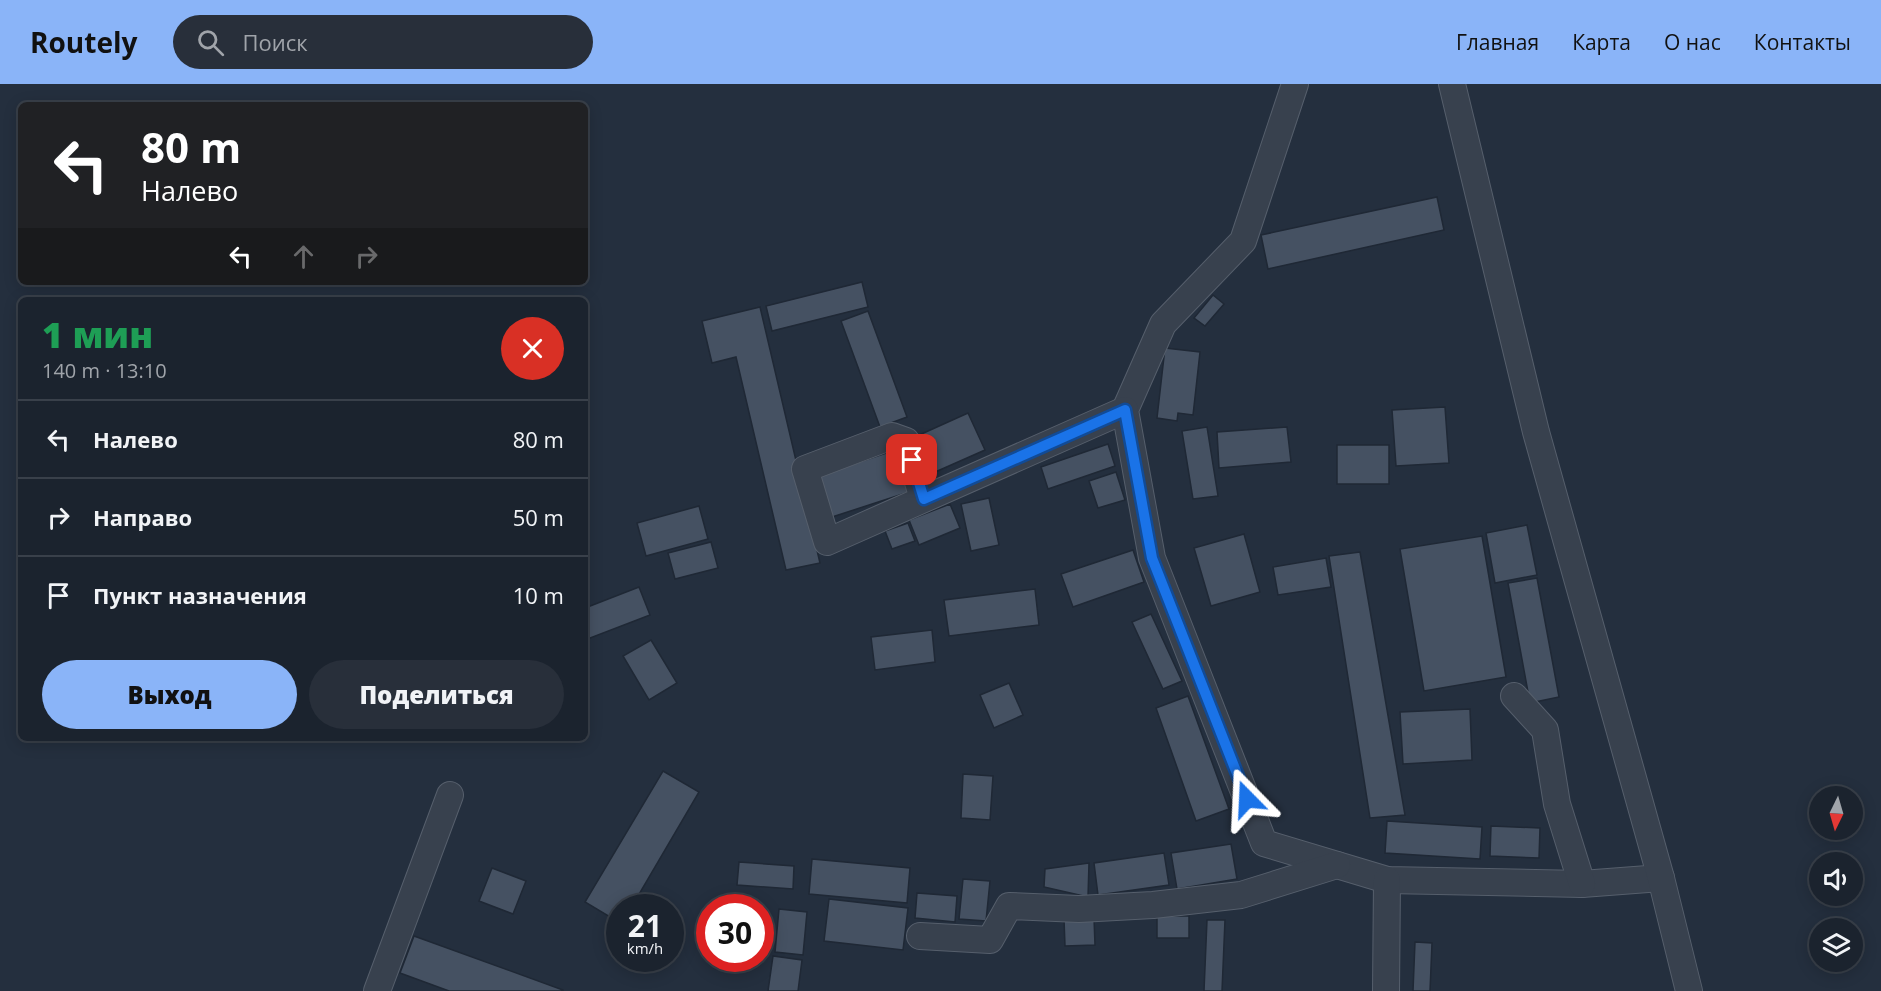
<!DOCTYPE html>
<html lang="ru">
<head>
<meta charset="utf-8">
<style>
  body { margin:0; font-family:"Open Sans",sans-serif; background:#282f3a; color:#f1f3f6; height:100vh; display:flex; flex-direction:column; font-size:22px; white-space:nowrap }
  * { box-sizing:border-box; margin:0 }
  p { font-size:20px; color:#a0a4aa }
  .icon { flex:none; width:33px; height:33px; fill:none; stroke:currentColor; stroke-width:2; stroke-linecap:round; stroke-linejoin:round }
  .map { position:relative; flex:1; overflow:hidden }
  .panel { position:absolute; left:18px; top:213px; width:570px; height:444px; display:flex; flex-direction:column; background:#1b232e; border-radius:9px; box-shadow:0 3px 15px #0003,0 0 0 2px #39404a }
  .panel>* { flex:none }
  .guide { position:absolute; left:18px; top:18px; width:570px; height:183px; border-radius:9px; box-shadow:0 3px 15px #0003,0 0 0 2px #39404a; background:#202124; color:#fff; overflow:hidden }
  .needle { width:39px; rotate:185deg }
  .tools { position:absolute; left:1809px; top:702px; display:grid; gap:12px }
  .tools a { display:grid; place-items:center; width:54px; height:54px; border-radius:50%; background:#1b232e; box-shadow:0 3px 15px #0003,0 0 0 2px #39404a; font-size:30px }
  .speed { position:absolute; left:606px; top:810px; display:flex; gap:12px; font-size:30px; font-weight:700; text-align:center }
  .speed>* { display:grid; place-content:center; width:78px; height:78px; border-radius:50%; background:#1b232e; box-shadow:0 3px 15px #0003,0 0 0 2px #39404a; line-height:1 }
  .speed small { font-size:15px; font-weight:400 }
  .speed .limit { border:9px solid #d22; background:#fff; color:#111 }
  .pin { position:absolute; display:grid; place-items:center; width:51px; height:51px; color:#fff; margin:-26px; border-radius:12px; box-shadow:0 3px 9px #0006 }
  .me { position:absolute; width:66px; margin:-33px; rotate:339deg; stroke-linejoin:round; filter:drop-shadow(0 0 4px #0008) }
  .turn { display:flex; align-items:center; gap:21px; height:126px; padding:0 24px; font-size:27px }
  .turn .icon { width:78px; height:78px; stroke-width:2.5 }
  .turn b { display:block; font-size:42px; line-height:51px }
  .lanes { display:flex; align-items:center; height:57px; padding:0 24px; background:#0003; justify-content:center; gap:30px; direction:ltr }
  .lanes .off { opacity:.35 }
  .round { display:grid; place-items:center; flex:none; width:63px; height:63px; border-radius:32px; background:#282f3a }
  .summary { display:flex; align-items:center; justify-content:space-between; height:102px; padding:0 24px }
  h1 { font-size:36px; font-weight:800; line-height:45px; color:#1e9e55 }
  .cta { display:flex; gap:12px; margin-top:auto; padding:12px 24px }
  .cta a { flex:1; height:69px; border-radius:36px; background:#8ab4f8; color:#111; font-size:24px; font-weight:800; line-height:69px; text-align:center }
  .cta a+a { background:#282f3a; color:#f1f3f6 }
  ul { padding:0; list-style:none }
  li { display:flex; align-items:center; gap:18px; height:78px; padding:0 24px; border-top:2px solid #39404a }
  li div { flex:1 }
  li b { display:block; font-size:22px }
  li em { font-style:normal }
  header { display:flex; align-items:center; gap:36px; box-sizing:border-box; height:84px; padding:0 30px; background:#8ab4f8; color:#111 }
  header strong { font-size:28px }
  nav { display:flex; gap:33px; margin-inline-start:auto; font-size:21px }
  .search { width:420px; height:54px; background:#282f3a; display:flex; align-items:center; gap:15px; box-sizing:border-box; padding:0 21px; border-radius:33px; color:#a0a4aa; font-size:22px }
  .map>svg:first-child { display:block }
  .building { fill:#455162; stroke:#1f2835; stroke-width:1.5 }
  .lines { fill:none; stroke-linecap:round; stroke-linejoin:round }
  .street-casing { stroke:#565f6c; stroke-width:28 }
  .street { stroke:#38414e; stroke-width:26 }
  .route-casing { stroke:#114b97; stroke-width:15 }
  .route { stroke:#1a73e8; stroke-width:10 }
</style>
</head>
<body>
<header>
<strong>Routely</strong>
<div class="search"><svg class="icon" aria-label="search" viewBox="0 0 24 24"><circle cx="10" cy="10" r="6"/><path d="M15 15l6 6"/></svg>Поиск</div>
<nav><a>Главная</a><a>Карта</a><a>О нас</a><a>Контакты</a></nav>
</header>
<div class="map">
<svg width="1881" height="907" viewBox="0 0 1881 907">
  <rect width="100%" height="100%" fill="#242f3e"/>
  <!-- building -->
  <g class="building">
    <path d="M1437,113L1444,146L1268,185L1261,151Z"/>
    <path d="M862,198L868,223L772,247L766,222Z"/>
    <path d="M1213,211L1224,220L1205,242L1194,234Z"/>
    <path d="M760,223L820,479L786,486L736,273L712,279L702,237Z"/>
    <path d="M868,227L907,333L880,343L841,237Z"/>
    <path d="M1165,264L1200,268L1193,331L1178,329L1177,337L1157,334Z"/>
    <path d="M1445,323L1449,379L1396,382L1392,326Z"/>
    <path d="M968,329L985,366L933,389L917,352Z"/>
    <path d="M1207,343L1218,412L1193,415L1182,347Z"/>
    <path d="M1287,343L1291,378L1219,384L1217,348Z"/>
    <path d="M1108,360L1115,382L1048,405L1041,383Z"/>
    <rect x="1337" y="361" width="52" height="39"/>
    <path d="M895,366L909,408L829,434L815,393Z"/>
    <path d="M1116,388L1125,416L1098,424L1089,397Z"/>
    <path d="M989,414L999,461L971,467L961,420Z"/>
    <path d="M950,420L960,444L919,461L909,436Z"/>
    <path d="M699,422L708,455L646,472L637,439Z"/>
    <path d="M908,439L915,457L892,465L885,447Z"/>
    <path d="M1527,441L1537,491L1495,499L1486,449Z"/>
    <path d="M1244,450L1260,508L1211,522L1194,464Z"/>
    <path d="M1482,452L1506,593L1424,607L1400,465Z"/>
    <path d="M711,458L718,484L675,495L668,469Z"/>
    <path d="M1133,466L1144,498L1073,523L1061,490Z"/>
    <path d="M1360,468L1405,731L1370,734L1329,472Z"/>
    <path d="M1326,474L1331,503L1278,511L1273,483Z"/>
    <path d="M1537,494L1559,613L1530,619L1508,499Z"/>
    <path d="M639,503L650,531L585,556V524Z"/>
    <path d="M1035,505L1039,541L949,552L944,516Z"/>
    <path d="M1151,530L1182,597L1163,605L1132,538Z"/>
    <path d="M932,546L935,578L875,586L871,553Z"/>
    <path d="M651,556L677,599L649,616L623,572Z"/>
    <path d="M1009,599L1023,631L994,644L980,611Z"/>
    <path d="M1188,612L1229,725L1196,737L1156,624Z"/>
    <path d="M1470,625L1472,676L1403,680L1400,628Z"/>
    <path d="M663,687L699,708L631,824H620V839L585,818Z"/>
    <path d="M963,690L993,692L990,736L961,734Z"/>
    <path d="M1387,737L1482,743L1480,775L1385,769Z"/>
    <path d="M1491,742L1540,744L1539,774L1490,772Z"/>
    <path d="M1231,760L1237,795L1177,805L1171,769Z"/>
    <path d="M1164,769L1169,801L1098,811L1094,779Z"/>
    <path d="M812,775L910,784L907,819L809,810Z"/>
    <path d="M739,778L794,782L793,805L737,801Z"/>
    <path d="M1089,779L1088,813L1044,803L1045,785Z"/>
    <path d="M492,784L526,797L513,830L479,817Z"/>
    <path d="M963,795L990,797L986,837L959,835Z"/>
    <path d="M917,809L957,812L955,838L915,834Z"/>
    <path d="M829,815L908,824L903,866L824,857Z"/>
    <path d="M779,825L807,828L803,871L775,868Z"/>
    <rect x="1157" y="832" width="32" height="22"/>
    <path d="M1094,834L1095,861L1065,862L1064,835Z"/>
    <path d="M1207,836H1225L1222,907H1204Z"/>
    <path d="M414,852L563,906V907H449L400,889Z"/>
    <path d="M1415,858L1432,859L1430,907H1413Z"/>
    <path d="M773,872L802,876L798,907H768Z"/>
  </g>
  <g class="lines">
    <defs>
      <g id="street">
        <path d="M1295,0L1243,157L1163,240L1125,326L1152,474L1264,759L1387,796L1582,800L1661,794"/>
        <path d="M1452,0L1536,348L1661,794L1689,907"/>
        <path d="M923,415L906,357L892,352L805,385L827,458L1125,326"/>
        <path d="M1514,612L1545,646L1557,720L1582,800"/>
        <path d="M920,852L990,856L1009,822L1079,825L1153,821L1241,811L1337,781"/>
        <path d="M377,907L450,711"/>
        <path d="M1386,907L1387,796"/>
      </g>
    </defs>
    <!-- street casing -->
    <use href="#street" class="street-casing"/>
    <!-- street -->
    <use href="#street" class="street"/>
  </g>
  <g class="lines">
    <defs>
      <path id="route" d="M912,376L924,415L1125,326L1152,474L1247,715"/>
    </defs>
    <!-- route casing -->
    <use href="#route" class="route-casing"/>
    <!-- route -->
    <use href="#route" class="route"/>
  </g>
</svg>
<div class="tools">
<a><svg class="needle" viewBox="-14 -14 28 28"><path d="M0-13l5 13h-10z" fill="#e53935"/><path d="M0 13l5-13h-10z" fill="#a0a4aa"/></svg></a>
<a><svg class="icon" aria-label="sound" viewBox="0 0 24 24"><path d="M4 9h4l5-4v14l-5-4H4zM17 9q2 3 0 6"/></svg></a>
<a><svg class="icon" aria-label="layers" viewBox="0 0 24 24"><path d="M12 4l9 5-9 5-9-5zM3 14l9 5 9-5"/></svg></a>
</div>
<div class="speed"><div>21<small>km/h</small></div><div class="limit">30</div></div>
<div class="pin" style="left:912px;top:376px;background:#d93025"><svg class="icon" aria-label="arrive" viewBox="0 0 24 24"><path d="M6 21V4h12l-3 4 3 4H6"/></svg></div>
<svg class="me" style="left:1247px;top:715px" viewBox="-20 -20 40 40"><path d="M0-17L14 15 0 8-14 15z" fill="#1a73e8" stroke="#fff" stroke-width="4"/></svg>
<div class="guide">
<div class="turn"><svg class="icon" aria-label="left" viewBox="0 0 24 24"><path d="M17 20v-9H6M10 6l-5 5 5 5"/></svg><div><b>80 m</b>Налево</div></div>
<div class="lanes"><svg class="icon" aria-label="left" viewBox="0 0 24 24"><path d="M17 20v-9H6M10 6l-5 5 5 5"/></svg><svg class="icon off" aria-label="ahead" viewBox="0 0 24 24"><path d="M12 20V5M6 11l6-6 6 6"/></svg><svg class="icon off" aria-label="right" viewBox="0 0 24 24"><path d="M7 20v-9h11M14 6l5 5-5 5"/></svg></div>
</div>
<section class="panel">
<div class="summary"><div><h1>1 мин</h1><p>140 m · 13:10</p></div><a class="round" style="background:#d93025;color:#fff"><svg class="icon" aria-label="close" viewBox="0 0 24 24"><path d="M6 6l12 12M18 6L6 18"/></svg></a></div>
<ul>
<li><svg class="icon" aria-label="left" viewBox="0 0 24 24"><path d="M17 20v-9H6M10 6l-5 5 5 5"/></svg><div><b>Налево</b></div><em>80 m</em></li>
<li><svg class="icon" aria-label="right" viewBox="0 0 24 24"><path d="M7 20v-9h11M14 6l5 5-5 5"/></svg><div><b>Направо</b></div><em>50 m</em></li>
<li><svg class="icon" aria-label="arrive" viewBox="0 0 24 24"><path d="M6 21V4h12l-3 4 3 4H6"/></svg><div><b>Пункт назначения</b></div><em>10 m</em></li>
</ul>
<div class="cta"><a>Выход</a><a>Поделиться</a></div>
</section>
</div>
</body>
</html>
